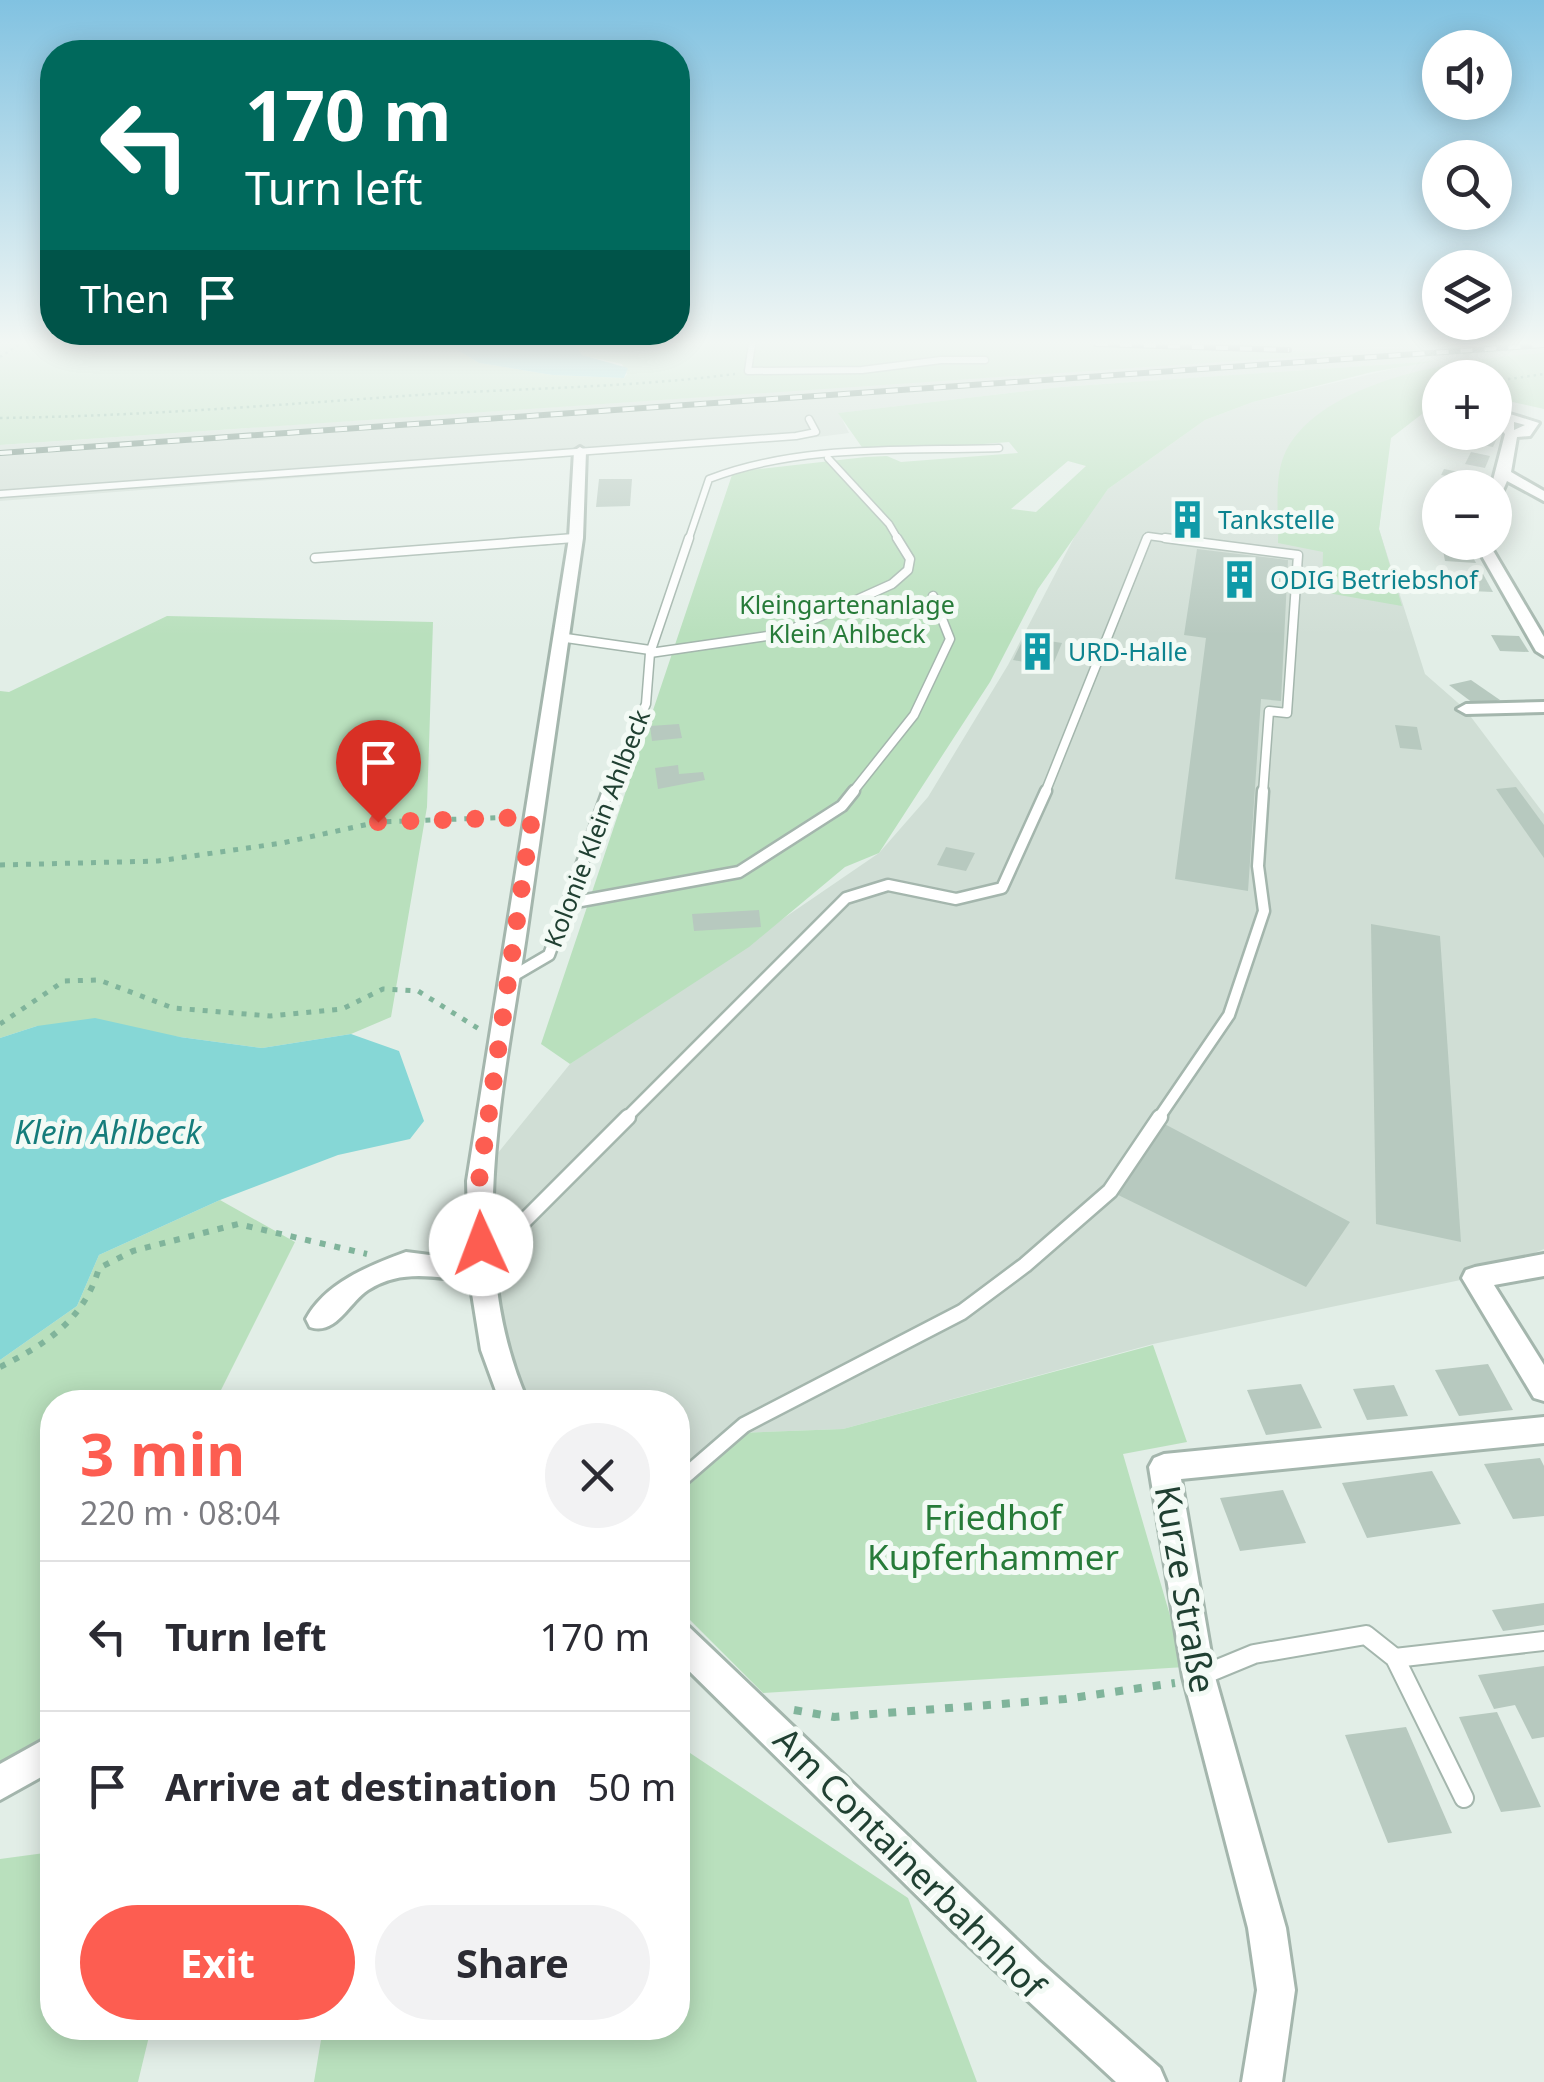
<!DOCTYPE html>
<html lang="en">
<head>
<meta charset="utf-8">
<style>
  body { margin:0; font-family:"Noto Sans",sans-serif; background:#f2f2f3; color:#2b2b33; height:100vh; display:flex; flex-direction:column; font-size:38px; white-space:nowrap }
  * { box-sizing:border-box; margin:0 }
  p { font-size:32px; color:#7c7c81 }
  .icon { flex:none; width:55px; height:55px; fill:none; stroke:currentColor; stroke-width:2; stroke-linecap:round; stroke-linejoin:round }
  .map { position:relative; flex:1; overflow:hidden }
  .sheet { position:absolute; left:40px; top:1390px; width:650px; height:650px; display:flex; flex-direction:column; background:#fff; border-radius:40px; box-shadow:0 5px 25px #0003 }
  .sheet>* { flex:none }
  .top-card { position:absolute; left:40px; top:40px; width:650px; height:305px; border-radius:40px; box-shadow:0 5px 25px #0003; background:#00695c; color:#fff; overflow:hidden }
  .buttons { position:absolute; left:1422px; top:30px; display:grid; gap:20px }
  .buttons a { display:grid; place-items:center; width:90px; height:90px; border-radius:50%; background:#fff; box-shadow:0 5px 25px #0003; font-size:50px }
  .pin { position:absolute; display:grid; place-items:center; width:85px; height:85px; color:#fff; margin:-102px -42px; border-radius:50% 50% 50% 0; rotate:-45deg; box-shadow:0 0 10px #0007 }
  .pin .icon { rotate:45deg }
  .me { position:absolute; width:110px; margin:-55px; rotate:358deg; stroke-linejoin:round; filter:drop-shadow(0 0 8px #0008) }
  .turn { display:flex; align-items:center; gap:35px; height:210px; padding:0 40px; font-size:45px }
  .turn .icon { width:130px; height:130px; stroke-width:2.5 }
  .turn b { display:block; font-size:70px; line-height:85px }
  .then { display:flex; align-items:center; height:95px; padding:0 40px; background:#0003; gap:20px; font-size:38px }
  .round { display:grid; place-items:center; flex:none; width:105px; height:105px; border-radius:52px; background:#f2f2f3 }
  .head { display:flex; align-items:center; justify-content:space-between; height:170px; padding:0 40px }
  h1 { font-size:60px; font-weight:700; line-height:75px; color:#fd5d51 }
  .cta { display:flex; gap:20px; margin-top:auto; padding:20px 40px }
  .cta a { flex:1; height:115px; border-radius:60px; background:#fd5d51; color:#fff; font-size:40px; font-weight:700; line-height:115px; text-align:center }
  .cta a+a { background:#f2f2f3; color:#2b2b33 }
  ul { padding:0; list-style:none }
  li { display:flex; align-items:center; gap:30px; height:150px; padding:0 40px; border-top:2px solid #e1e1e2 }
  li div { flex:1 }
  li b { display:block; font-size:38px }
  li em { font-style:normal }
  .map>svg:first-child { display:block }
  .built { fill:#d0ded5 }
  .green { fill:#b9e0bd; fill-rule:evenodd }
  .water { fill:#86d7d6 }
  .building { fill:#b7c9bf }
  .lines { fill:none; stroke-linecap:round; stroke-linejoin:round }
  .lane-far4-casing { stroke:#a4b6ad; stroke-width:9 }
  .lane-far3-casing { stroke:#a4b6ad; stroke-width:11 }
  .lane-far2-casing { stroke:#a4b6ad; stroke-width:15 }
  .lane-far1-casing { stroke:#a4b6ad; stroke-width:19 }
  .lane-casing { stroke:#a4b6ad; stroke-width:22 }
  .street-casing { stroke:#a4b6ad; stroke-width:6 }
  .path-far3 { stroke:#80b49b; stroke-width:2.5; stroke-dasharray:2.5 4; stroke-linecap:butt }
  .path-far2 { stroke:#80b49b; stroke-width:5; stroke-dasharray:5 8; stroke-linecap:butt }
  .path-far1 { stroke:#80b49b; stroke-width:6; stroke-dasharray:6 9; stroke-linecap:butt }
  .path { stroke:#80b49b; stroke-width:8; stroke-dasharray:8 11; stroke-linecap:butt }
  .lane-far4 { stroke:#fff; stroke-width:6 }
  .lane-far3 { stroke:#fff; stroke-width:8 }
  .lane-far2 { stroke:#fff; stroke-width:10 }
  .lane-far1 { stroke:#fff; stroke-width:14 }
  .lane { stroke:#fff; stroke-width:18 }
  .street { fill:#fff; fill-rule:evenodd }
  .rail-casing { stroke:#5b7c6d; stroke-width:6 }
  .rail { stroke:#f3faf5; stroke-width:4; stroke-dasharray:12; stroke-linecap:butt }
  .route { stroke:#fd5d51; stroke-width:18; stroke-dasharray:0 32.4 }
  .labels { text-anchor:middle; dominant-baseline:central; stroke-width:10; stroke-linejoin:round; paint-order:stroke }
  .far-culture-label { font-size:25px; fill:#0d838f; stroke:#f3faf5; text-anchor:start }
  .far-park-label { font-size:25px; fill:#277b39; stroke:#f3faf5 }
  .far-street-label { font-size:25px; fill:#204032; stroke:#f3faf5 }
  .water-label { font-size:32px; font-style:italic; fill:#157c7b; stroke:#f3faf5 }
  .near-park-label { font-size:35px; fill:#277b39; stroke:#f3faf5 }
  .near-street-label { font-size:35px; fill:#204032; stroke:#f3faf5 }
</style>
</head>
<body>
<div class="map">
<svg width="1544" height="2082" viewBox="0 0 1544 2082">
  <rect width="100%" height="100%" fill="#e2eee7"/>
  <!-- built -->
  <path class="built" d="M1076,344L1323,349L1544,344V353L1452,366L1440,378V400L1390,438L1379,529L1425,674L1465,709L1544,814V1249L1475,1277L1153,1344L843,1429L738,1433L678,1488V1402H528L504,1363L485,1169L570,1064L879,853L928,797L1008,665L1078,530L1108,489L1205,420L1253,402L1422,362L1061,387L839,413L849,433L810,438L0,501V445L1343,353Z"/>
  <!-- green -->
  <g class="green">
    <path d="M0,344H448L479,363L552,375L624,378L627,374L622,364L581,355L574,344H1076L1354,353L0,445Z"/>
    <path d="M1127,344H1479L1323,349Z"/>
    <path d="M1544,353V409L1495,398V378H1440V400L1391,438L1379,529L1402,606L1322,592L1323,552L1278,543C1279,518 1274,482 1283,458C1315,378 1467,358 1544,353Z"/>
    <path d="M1436,361L1372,372L1253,402L1205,420L1108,489L1038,589L990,682L879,853L845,867L749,947L570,1064L541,1044L733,472L866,457L887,456L901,462L1018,453L1009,442L866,453L838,413L1061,387ZM1068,461L1086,466L1036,512L1011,509Z"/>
    <path d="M167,616L433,622L427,807L391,1017L351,1034L262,1048L180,1037L37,1026L0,1038V691L9,692Z"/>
    <path d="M220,1200L295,1242L215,1402H52V1736L0,1766V1360L77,1306L99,1255Z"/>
    <path d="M1153,1345L1187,1442L1123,1454L1185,1667L763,1693L678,1608V1488L738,1433L843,1429Z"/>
    <path d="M678,1745L908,1898L977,2082H314L323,2028H678Z"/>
    <path d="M52,1852V2028H151L138,2082H0V1859Z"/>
  </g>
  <!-- water -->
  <g class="water">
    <path d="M448,344H574L582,355L628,368L624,378L552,375L479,363Z"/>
    <path d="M95,1018L180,1037L262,1048L351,1034L399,1051L424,1121L410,1139L338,1155L220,1200L99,1255L77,1306L0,1360V1038L37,1026Z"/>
  </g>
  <!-- building -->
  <g class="building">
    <path d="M1466,433H1481L1498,436L1493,447L1462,441Z"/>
    <path d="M1471,452L1490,456L1485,468L1465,464Z"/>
    <path d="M1444,469L1464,473L1483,476L1478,488H1470L1446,479L1447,476L1441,475Z"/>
    <path d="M599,479H632L630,506L596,507Z"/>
    <path d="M1185,509L1200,511L1198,532L1182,530L1183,522L1177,521L1178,516L1184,517Z"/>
    <path d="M1442,545L1467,546L1476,563L1445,561Z"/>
    <path d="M1197,549L1288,560L1281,701L1261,699L1248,891L1175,879L1206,638L1184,635Z"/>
    <path d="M1456,573L1483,574L1493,592L1471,591Z"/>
    <path d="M1491,635L1519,636L1529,652L1500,651Z"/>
    <path d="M1024,637L1062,643L1052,667L1013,660Z"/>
    <path d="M1471,680L1500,700L1477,706L1449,685Z"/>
    <path d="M679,724L682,738L652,741L650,726Z"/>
    <path d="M1395,725L1417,727L1422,750L1400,748Z"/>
    <path d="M678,765L679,774L703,772L705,780L658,789L655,768Z"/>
    <path d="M1516,787L1544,825V858L1496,789Z"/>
    <path d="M946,847L975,853L966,871L937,865Z"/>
    <path d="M759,910L761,927L694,931L692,914Z"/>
    <path d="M1371,924L1440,936L1461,1242L1376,1224Z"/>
    <path d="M1157,1120L1350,1222L1306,1287L1110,1191Z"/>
    <path d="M1488,1364L1513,1410L1459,1416L1435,1370Z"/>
    <path d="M1301,1384L1322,1428L1266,1435L1247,1390Z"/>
    <path d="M1394,1385L1408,1416L1367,1420L1353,1389Z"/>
    <path d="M1540,1458L1544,1466V1516L1513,1519L1484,1464Z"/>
    <path d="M1432,1471L1461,1524L1367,1538L1342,1483Z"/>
    <path d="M1283,1490L1306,1543L1240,1551L1220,1498Z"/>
    <path d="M1544,1603V1625L1503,1631L1492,1610Z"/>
    <path d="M1544,1666V1737L1532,1739L1515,1705L1494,1709L1478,1675Z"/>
    <path d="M1497,1712L1541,1807L1501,1812L1459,1717Z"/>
    <path d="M1406,1727L1452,1833L1388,1843L1345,1735Z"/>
  </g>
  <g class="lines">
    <defs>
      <g id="lane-far4">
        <path d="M752,344L748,371L862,370L941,360H985"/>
        <path d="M828,458L889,524L899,541"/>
        <path d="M0,494L796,436L816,432L809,419"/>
        <path d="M542,541L576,538"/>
        <path d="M688,541L709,479C799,444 904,451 999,448"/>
        <path d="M1146,541L1148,536L1185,541"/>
      </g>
      <g id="lane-far3">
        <path d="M1165,538L1298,555L1287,713L1269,711L1263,793"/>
        <path d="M315,558L574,538"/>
        <path d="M559,637L650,650"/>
        <path d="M650,653L781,634L892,584L908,570L910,559L897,538"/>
        <path d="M607,793L646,704L650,653L689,538"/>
        <path d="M852,793L914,715L950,639L933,596"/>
        <path d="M1045,793L1147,538"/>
      </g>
      <g id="lane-far2">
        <path d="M570,903L739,872L842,806L854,791"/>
        <path d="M508,979L549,955L608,791"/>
        <path d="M625,1119L846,898L888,885L956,899L1002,888L1046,791"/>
        <path d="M1158,1119L1229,1015L1264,911L1258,866L1263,791"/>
      </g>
      <g id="lane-far1">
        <path d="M481,1244L510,1235L628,1117"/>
        <path d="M678,1482L744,1425L962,1312L1025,1265L1110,1191L1160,1117"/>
      </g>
      <g id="lane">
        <path d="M1395,1658L1544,1641"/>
        <path d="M1203,1675L1254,1654L1366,1635L1395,1658L1464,1798"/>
      </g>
      <g id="street">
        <path d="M1510,414L1539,423L1530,436L1517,437L1511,472L1544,491V501L1507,481L1500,497L1495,498V488H1491L1505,434L1499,427ZM1514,422L1525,425L1514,430Z"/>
        <path d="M580,447L586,451L583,538C565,664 547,789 529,915C507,1075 460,1249 528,1402H500L481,1350L470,1281C434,1277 401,1269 368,1290C349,1302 336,1336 310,1327L306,1319C325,1283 370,1265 406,1252L469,1260L467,1181L569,538L574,451Z"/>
        <path d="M1474,542H1488L1544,637V656L1536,651Z"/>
        <path d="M1544,702V712L1466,714L1457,709L1466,704Z"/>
        <path d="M1544,1254V1276L1494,1285L1544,1365V1401L1534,1398L1462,1278L1466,1270L1475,1267Z"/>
        <path d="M1544,1417V1443L1181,1479L1215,1677L1286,1928L1295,1990L1282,2082H1242L1257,1990L1248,1928L1183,1677L1149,1467L1154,1458L1164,1454Z"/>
        <path d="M678,1622L689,1627L1039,1961L1160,2068L1166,2082H1116L954,1932L678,1660Z"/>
        <path d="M52,1735V1771L0,1800V1764Z"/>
      </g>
    </defs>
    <!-- lane-far4 casing -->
    <use href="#lane-far4" class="lane-far4-casing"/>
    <!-- lane-far3 casing -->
    <use href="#lane-far3" class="lane-far3-casing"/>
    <!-- lane-far2 casing -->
    <use href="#lane-far2" class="lane-far2-casing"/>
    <!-- lane-far1 casing -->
    <use href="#lane-far1" class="lane-far1-casing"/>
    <!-- lane casing -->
    <use href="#lane" class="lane-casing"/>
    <!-- street casing -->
    <use href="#street" class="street-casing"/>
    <!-- path-far3 -->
    <g class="path-far3">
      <path d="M0,357L20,344"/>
      <path d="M1495,381L1544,374"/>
      <path d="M0,418C145,416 288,404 432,394C533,388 634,387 735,374"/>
    </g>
    <!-- path-far2 -->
    <g class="path-far2">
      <path d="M0,865L158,861L282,843L378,822L515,817"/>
      <path d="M0,1024L64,981L99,980L173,1008L270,1016L342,1009L383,989L418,991L479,1029"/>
    </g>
    <!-- path-far1 -->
    <path class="path-far1" d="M0,1367C46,1344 84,1320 99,1268L133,1251L238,1224L367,1254"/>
    <!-- path -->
    <path class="path" d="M794,1710L834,1717L1065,1699L1175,1683"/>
    <!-- lane-far4 -->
    <use href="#lane-far4" class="lane-far4"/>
    <!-- lane-far3 -->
    <use href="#lane-far3" class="lane-far3"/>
    <!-- lane-far2 -->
    <use href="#lane-far2" class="lane-far2"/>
    <!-- lane-far1 -->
    <use href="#lane-far1" class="lane-far1"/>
    <!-- lane -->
    <use href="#lane" class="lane"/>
    <!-- street -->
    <use href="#street" class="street"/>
    <defs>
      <g id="rail">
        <path d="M1096,344L1289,350"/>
        <path d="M0,453L1544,345"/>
      </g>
    </defs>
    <!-- rail casing -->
    <use href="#rail" class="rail-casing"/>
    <!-- rail -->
    <use href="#rail" class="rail"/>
  </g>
  <!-- sky -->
  <linearGradient id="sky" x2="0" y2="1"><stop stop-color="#81c2e1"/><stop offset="0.54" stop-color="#f2f7f4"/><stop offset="1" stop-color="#f2f7f4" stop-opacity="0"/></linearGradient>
  <rect width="1544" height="635" fill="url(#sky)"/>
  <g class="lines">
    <!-- route -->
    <path class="route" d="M378,822L532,817L479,1181L481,1244"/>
  </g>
  <!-- icons -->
  <defs>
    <symbol id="building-bare" viewBox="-9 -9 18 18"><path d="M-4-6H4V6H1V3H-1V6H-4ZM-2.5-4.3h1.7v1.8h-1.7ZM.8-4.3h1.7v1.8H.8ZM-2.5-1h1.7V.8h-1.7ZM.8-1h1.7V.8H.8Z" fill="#0f9aa8" stroke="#f3faf5" stroke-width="2.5" paint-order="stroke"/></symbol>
  </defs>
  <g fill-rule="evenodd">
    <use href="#building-bare" x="1160" y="492" width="55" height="55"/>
    <use href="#building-bare" x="1212" y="552" width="55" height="55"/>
    <use href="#building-bare" x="1010" y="624" width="55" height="55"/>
  </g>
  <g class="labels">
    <!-- far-culture labels -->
    <g class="far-culture-label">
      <text x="1218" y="519">Tankstelle</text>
      <text x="1270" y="579">ODIG Betriebshof</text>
      <text x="1068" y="651">URD-Halle</text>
    </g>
    <!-- far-park labels -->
    <g class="far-park-label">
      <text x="847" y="604">Kleingartenanlage<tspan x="847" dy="29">Klein Ahlbeck</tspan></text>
    </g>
    <!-- far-street labels -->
    <g class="far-street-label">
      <text transform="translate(596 828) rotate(-69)">Kolonie Klein Ahlbeck</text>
    </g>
    <!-- water labels -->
    <g class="water-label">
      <text x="108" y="1131">Klein Ahlbeck</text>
    </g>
    <!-- near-park labels -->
    <g class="near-park-label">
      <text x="993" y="1516">Friedhof<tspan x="993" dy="40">Kupferhammer</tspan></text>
    </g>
    <!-- near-street labels -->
    <g class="near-street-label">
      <text transform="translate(1186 1589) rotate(80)">Kurze Straße</text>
      <text transform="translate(910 1862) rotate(45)">Am Containerbahnhof</text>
    </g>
  </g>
</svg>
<div class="buttons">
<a><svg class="icon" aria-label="sound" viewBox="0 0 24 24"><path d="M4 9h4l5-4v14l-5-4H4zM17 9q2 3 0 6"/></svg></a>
<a><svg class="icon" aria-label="search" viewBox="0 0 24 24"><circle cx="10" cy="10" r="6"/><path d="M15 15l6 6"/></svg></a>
<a><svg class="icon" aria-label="layers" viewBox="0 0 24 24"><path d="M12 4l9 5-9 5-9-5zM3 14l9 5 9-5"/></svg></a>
<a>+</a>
<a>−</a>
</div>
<div class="pin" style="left:378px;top:822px;background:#d93025"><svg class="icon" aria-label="arrive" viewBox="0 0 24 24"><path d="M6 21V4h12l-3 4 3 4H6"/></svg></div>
<svg class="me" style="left:481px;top:1244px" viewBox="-20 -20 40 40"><circle r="19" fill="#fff"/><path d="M0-13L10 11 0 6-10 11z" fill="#fd5d51"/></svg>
<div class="top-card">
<div class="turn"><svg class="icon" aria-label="left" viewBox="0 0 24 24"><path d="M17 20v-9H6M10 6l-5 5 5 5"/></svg><div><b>170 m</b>Turn left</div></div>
<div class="then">Then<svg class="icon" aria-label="arrive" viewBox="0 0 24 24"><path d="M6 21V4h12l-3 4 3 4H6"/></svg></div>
</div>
<section class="sheet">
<div class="head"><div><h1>3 min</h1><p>220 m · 08:04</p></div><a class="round"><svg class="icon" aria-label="close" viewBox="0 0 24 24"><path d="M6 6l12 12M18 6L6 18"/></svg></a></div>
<ul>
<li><svg class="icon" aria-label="left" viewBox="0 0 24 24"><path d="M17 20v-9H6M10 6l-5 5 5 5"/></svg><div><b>Turn left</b></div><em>170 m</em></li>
<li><svg class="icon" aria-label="arrive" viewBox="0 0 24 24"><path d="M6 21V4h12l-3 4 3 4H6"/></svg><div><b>Arrive at destination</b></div><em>50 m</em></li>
</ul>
<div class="cta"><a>Exit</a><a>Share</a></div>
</section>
</div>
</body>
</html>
